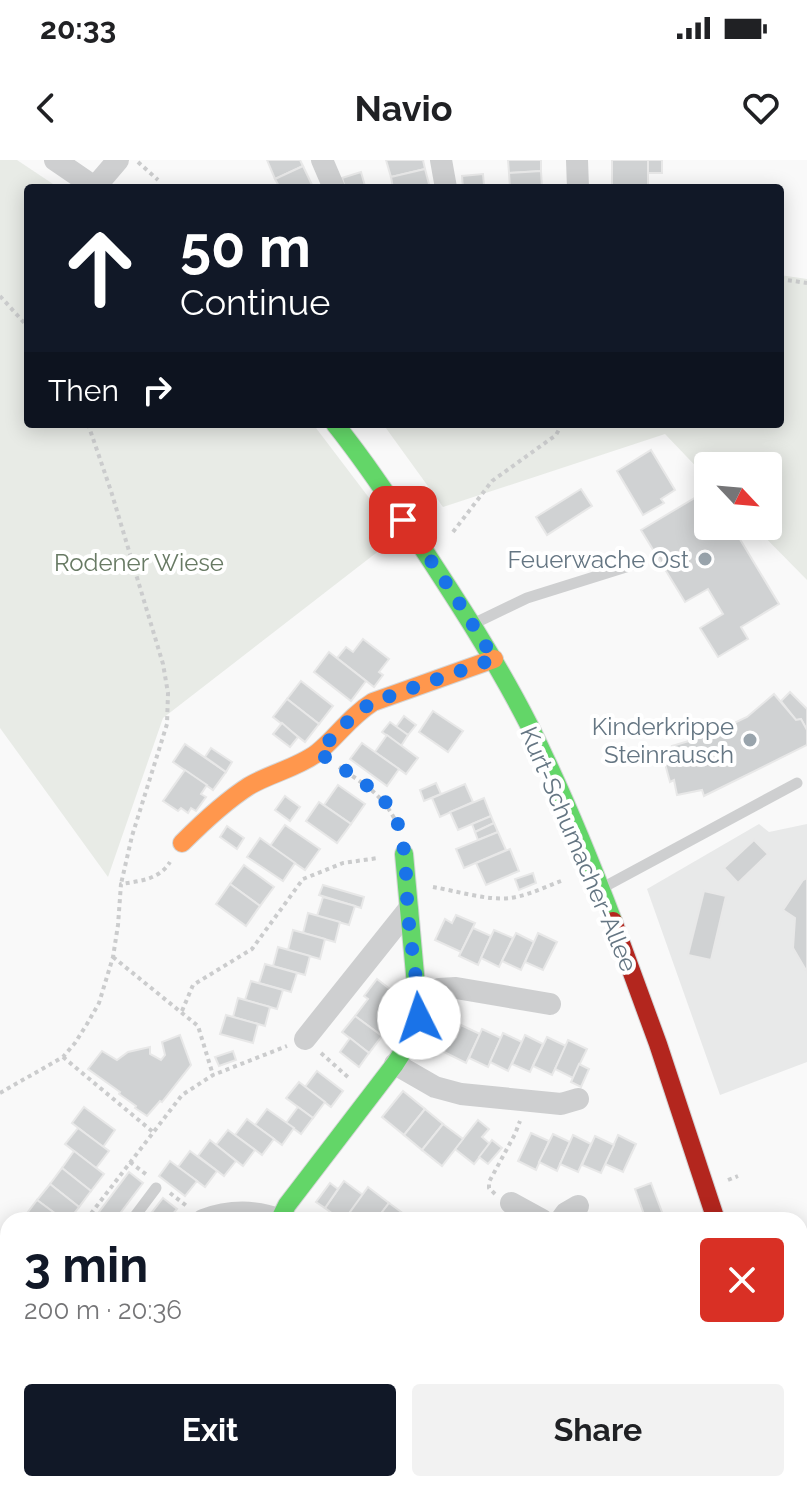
<!DOCTYPE html>
<html lang="en">
<head>
<meta charset="utf-8">
<style>
  body { margin:0; font-family:Raleway,sans-serif; background:#f2f2f2; color:#202124; height:100vh; display:flex; flex-direction:column; font-size:30px; white-space:nowrap }
  * { box-sizing:border-box; margin:0 }
  p { font-size:26px; color:#757577 }
  .icon { flex:none; width:44px; height:44px; fill:none; stroke:currentColor; stroke-width:2; stroke-linecap:round; stroke-linejoin:round }
  .map { position:relative; flex:1; overflow:hidden }
  .drawer { position:absolute; left:0px; top:1052px; width:808px; height:280px; display:flex; flex-direction:column; background:#fff; border-radius:24px 24px 0 0; box-shadow:0 4px 20px #0003 }
  .drawer>* { flex:none }
  .top-card { position:absolute; left:24px; top:24px; width:760px; height:244px; border-radius:8px; box-shadow:0 4px 20px #0003; background:#111827; color:#fff; overflow:hidden }
  .needle { width:52px; rotate:116deg }
  .tools { position:absolute; left:694px; top:292px; display:grid; gap:16px }
  .tools a { display:grid; place-items:center; width:88px; height:88px; border-radius:8px; background:#fff; box-shadow:0 4px 20px #0003; font-size:40px }
  .pin { position:absolute; display:grid; place-items:center; width:68px; height:68px; color:#fff; margin:-34px; border-radius:16px; box-shadow:0 4px 12px #0006 }
  .me { position:absolute; width:88px; margin:-44px; rotate:356deg; stroke-linejoin:round; filter:drop-shadow(0 0 6px #0008) }
  .turn { display:flex; align-items:center; gap:28px; height:168px; padding:0 24px; font-size:36px }
  .turn .icon { width:104px; height:104px; stroke-width:2.5 }
  .turn b { display:block; font-size:56px; line-height:68px }
  .then { display:flex; align-items:center; height:76px; padding:0 24px; background:#0003; gap:16px; font-size:30px }
  .round { display:grid; place-items:center; flex:none; width:84px; height:84px; border-radius:8px; background:#f2f2f2 }
  .overview { display:flex; align-items:center; justify-content:space-between; height:136px; padding:0 24px }
  h1 { font-size:48px; font-weight:700; line-height:60px; color:#111827 }
  .button { display:flex; gap:16px; margin-top:auto; padding:16px 24px }
  .button a { flex:1; height:92px; border-radius:8px; background:#111827; color:#fff; font-size:32px; font-weight:700; line-height:92px; text-align:center }
  .button a+a { background:#f2f2f2; color:#202124 }
  .status { display:flex; justify-content:space-between; align-items:center; height:56px; padding:0 40px; background:#fff; direction:ltr }
  .status svg { height:22px; fill:currentColor }
  header { display:flex; justify-content:space-between; align-items:center; height:104px; padding:0 24px; background:#fff; font-size:36px; font-weight:700 }
  .map>svg:first-child { display:block }
  .built { fill:#e8e9e9 }
  .green { fill:#e8ebe6 }
  .building { fill:#d0d2d3; stroke:#e8e8e8; stroke-width:2 }
  .lines { fill:none; stroke-linecap:round; stroke-linejoin:round }
  .fast-casing { stroke:#d5d6d7; stroke-width:20 }
  .slow-casing { stroke:#d5d6d7; stroke-width:20 }
  .jam-casing { stroke:#d5d6d7; stroke-width:20 }
  .path { stroke:#cbcccd; stroke-width:4; stroke-dasharray:4 4; stroke-linecap:butt }
  .lane { stroke:#cecfd0; stroke-width:11 }
  .street { stroke:#cecfd0; stroke-width:22 }
  .fast { stroke:#63d668; stroke-width:18 }
  .slow { stroke:#ff974d; stroke-width:18 }
  .jam { stroke:#b3261e; stroke-width:18 }
  .route { stroke:#1a73e8; stroke-width:14; stroke-dasharray:0 25.2 }
  .poi-dot { fill:#99a4ac; stroke:#fff; stroke-width:3 }
  .labels { text-anchor:middle; dominant-baseline:central; stroke-width:8; stroke-linejoin:round; paint-order:stroke }
  .poi-label { font-size:24px; fill:#657683; stroke:#fff; text-anchor:end }
  .park-label { font-size:24px; fill:#687a64; stroke:#fff }
  .street-label { font-size:24px; fill:#657683; stroke:#fff }
</style>
</head>
<body>
<div class="status"><b>20:33</b><svg viewBox="0 0 49 12"><path d="M0 12V9h3v3zM5 12V6h3v6zM10 12V3h3v9zM15 12V0h3v12zM26 1h20v11H26zM47 4h2v5h-2z"/></svg></div>
<header><svg class="icon" aria-label="back" viewBox="0 0 24 24"><path d="M15 5l-7 7 7 7"/></svg>Navio<svg class="icon" aria-label="heart" viewBox="0 0 24 24"><path d="M12 20l-8-8c-3-5 5-10 8-4 3-6 11-1 8 4z"/></svg></header>
<div class="map">
<svg width="807" height="1332" viewBox="0 0 807 1332">
  <rect width="100%" height="100%" fill="#f9f9f9"/>
  <!-- built -->
  <path class="built" d="M759,664L769,672L807,664V902L720,935L647,729Z"/>
  <!-- green -->
  <g class="green">
    <path d="M0,0H17L59,28H28V264H313L398,376L163,558L108,717L0,568Z"/>
    <path d="M780,115L807,119V420L754,366H768V306H708V319L665,274L443,347L383,264H780Z"/>
  </g>
  <!-- building -->
  <g class="building">
    <path d="M267,0H300L303,6L275,19Z"/>
    <path d="M386,0H423L425,9L391,17Z"/>
    <path d="M508,0H541V11L509,13Z"/>
    <rect x="612" y="0" width="36" height="28"/>
    <rect x="648" y="0" width="14" height="13"/>
    <path d="M303,6L313,27L280,28L275,19Z"/>
    <path d="M425,9L430,28H393L391,17Z"/>
    <path d="M541,11L542,28H510L509,13Z"/>
    <path d="M361,12L365,26L358,28H345L342,18Z"/>
    <path d="M483,14L484,26L463,28L462,16Z"/>
    <path d="M651,290L675,330L661,339L664,343L643,355L617,311Z"/>
    <path d="M581,329L592,346L547,375L536,357Z"/>
    <path d="M708,330V366H732L779,444L741,467L748,479L718,497L700,468L723,454L708,429L685,442L641,370Z"/>
    <path d="M363,479L389,499L379,512L383,515L374,527L337,498L346,487L353,492Z"/>
    <path d="M329,492L366,521L351,541L314,512Z"/>
    <path d="M301,521L333,546L319,564L287,539Z"/>
    <path d="M790,532L807,549V570L801,559L796,560L781,541Z"/>
    <path d="M774,534L796,560L801,559L807,570V585L704,636L702,630L677,635L674,620L670,622L664,600L675,596L672,586L709,575L747,557Z"/>
    <path d="M287,539L319,564L305,582L273,557Z"/>
    <path d="M433,551L463,571L448,592L419,572Z"/>
    <path d="M404,556L416,565L408,575L396,567Z"/>
    <path d="M390,562L408,575L401,586L382,572Z"/>
    <path d="M282,563L298,577L290,587L273,574Z"/>
    <path d="M387,575L418,598L406,614L375,592Z"/>
    <path d="M362,583L399,609L387,626L350,599Z"/>
    <path d="M185,584L226,612L213,630L173,602Z"/>
    <path d="M211,588L232,602L226,612L205,597Z"/>
    <path d="M185,610L207,625L201,634L206,637L196,651L191,648L188,653L181,648L178,651L163,641Z"/>
    <path d="M436,623L441,634L424,641L420,630Z"/>
    <path d="M465,624L473,642L440,657L432,638Z"/>
    <path d="M338,625L365,644L351,664L324,645Z"/>
    <path d="M285,636L300,647L290,661L275,650Z"/>
    <path d="M484,638L491,656L458,670L450,652Z"/>
    <path d="M319,642L351,664L337,683L306,661Z"/>
    <path d="M491,656L494,663L475,672L472,664Z"/>
    <path d="M494,663L498,672L478,680L475,672Z"/>
    <path d="M285,665L320,689L305,710L270,686Z"/>
    <path d="M227,666L244,678L237,689L220,677Z"/>
    <path d="M498,672L506,690L464,708L456,689Z"/>
    <path d="M260,678L295,703L283,721L247,697Z"/>
    <path d="M754,680L768,694L738,723L724,708Z"/>
    <path d="M510,689L519,711L486,725L476,703Z"/>
    <path d="M244,705L274,727L260,746L230,724Z"/>
    <path d="M533,713L536,723L519,730L515,719Z"/>
    <path d="M807,718V812L793,788L795,758L783,750L803,720Z"/>
    <path d="M230,724L260,746L246,766L216,744Z"/>
    <path d="M323,725L364,737L361,748L319,735Z"/>
    <path d="M704,731L726,736L711,800L688,795Z"/>
    <path d="M323,737L355,746L349,765L317,756Z"/>
    <path d="M308,753L340,762L335,782L303,773Z"/>
    <path d="M456,755L475,763L461,792L435,780L445,759L452,763Z"/>
    <path d="M473,768L491,776L478,805L459,796Z"/>
    <path d="M293,770L325,779L320,799L288,790Z"/>
    <path d="M494,770L513,778L499,807L481,798Z"/>
    <path d="M516,773L534,782L521,810L502,801Z"/>
    <path d="M538,773L557,782L543,810L525,802Z"/>
    <path d="M278,787L310,796L305,815L273,806Z"/>
    <path d="M265,804L297,813L291,832L259,823Z"/>
    <path d="M377,819L400,837L387,854L394,860L382,876L355,856L368,839L364,836Z"/>
    <path d="M251,821L283,830L277,849L245,840Z"/>
    <path d="M238,838L270,847L265,866L233,857Z"/>
    <path d="M226,855L258,864L253,883L220,874Z"/>
    <path d="M355,856L382,876L369,893L342,872Z"/>
    <path d="M461,865L480,874L466,903L442,891L450,874L456,877Z"/>
    <path d="M482,869L501,878L488,907L469,898Z"/>
    <path d="M503,873L522,882L508,911L490,902Z"/>
    <path d="M180,875L191,905L162,942L160,941L147,956L135,948L136,946L119,934L120,932L88,909L102,891L117,900L128,892L150,887V894L161,900L165,895L162,882Z"/>
    <path d="M525,875L543,884L530,912L512,904Z"/>
    <path d="M547,877L566,886L552,915L533,906Z"/>
    <path d="M350,878L369,893L359,907L340,892Z"/>
    <path d="M568,880L587,889L573,918L555,909Z"/>
    <path d="M233,891L236,900L219,906L215,897Z"/>
    <path d="M579,904L589,909L581,927L571,922Z"/>
    <path d="M317,911L343,931L331,947L305,927Z"/>
    <path d="M299,922L325,942L313,958L286,938Z"/>
    <path d="M403,931L425,949L404,975L382,957Z"/>
    <path d="M84,947L115,970L103,987L72,963Z"/>
    <path d="M298,947L313,958L301,974L286,963Z"/>
    <path d="M267,949L294,968L282,985L255,965Z"/>
    <path d="M425,949L443,964L422,990L404,975Z"/>
    <path d="M247,959L274,979L262,995L235,975Z"/>
    <path d="M478,960L489,969L482,977L490,984L474,1004L455,989Z"/>
    <path d="M443,964L463,979L442,1006L422,990Z"/>
    <path d="M78,968L109,991L96,1008L65,984Z"/>
    <path d="M228,970L255,990L243,1006L216,985Z"/>
    <path d="M531,973L549,981L536,1010L518,1001Z"/>
    <path d="M553,974L570,982L557,1011L539,1002Z"/>
    <path d="M573,975L591,984L578,1012L560,1004Z"/>
    <path d="M618,975L636,984L623,1012L605,1004Z"/>
    <path d="M595,976L614,985L601,1013L582,1005Z"/>
    <path d="M210,980L236,1001L224,1016L198,996Z"/>
    <path d="M492,980L502,988L488,1004L479,997Z"/>
    <path d="M74,991L104,1014L91,1031L62,1008Z"/>
    <path d="M190,991L217,1011L205,1027L178,1007Z"/>
    <path d="M170,1001L197,1021L185,1036L159,1016Z"/>
    <path d="M62,1008L91,1031L79,1047L50,1024Z"/>
    <path d="M129,1012L143,1023L115,1060H93Z"/>
    <path d="M344,1021L363,1035L344,1060H341L325,1048Z"/>
    <path d="M330,1023L338,1029L325,1048L316,1042Z"/>
    <path d="M651,1023L665,1060H646L635,1029Z"/>
    <path d="M50,1024L79,1047L69,1060H64L37,1040Z"/>
    <path d="M368,1027L389,1043L376,1060H347L345,1059Z"/>
    <path d="M163,1038L177,1049L168,1060H146Z"/>
    <path d="M37,1040L64,1060H30L25,1056Z"/>
    <path d="M389,1043L408,1057L405,1060H376Z"/>
    <path d="M4,1115L8,1118V1142L0,1136V1120Z"/>
    <path d="M0,1136L8,1142V1165L0,1159Z"/>
    <path d="M0,1159L8,1165V1180L4,1186L0,1183Z"/>
    <path d="M0,1269L8,1275V1300L0,1294Z"/>
    <path d="M121,1324H158L152,1332H131Z"/>
    <path d="M584,1324H627L618,1332H578L577,1331Z"/>
  </g>
  <g class="lines">
    <defs>
      <g id="fast">
        <path d="M335,264C364,300 390,339 416,378C456,439 496,500 529,565C561,629 588,695 613,761"/>
        <path d="M280,1059L287,1045L395,904L411,879L419,858L404,694"/>
      </g>
      <path id="slow" d="M182,683C203,662 224,642 249,626C271,613 297,608 317,593C338,576 349,557 373,542L494,499"/>
      <path id="jam" d="M613,761L658,884L716,1060"/>
    </defs>
    <!-- fast casing -->
    <use href="#fast" class="fast-casing"/>
    <!-- slow casing -->
    <use href="#slow" class="slow-casing"/>
    <!-- jam casing -->
    <use href="#jam" class="jam-casing"/>
    <!-- path -->
    <g class="path">
      <path d="M138,2L158,20"/>
      <path d="M780,119L807,123"/>
      <path d="M0,136L28,167"/>
      <path d="M88,264L111,331L163,504L168,533L167,564L132,676L121,724"/>
      <path d="M453,372L492,321L556,275L562,264"/>
      <path d="M339,607C367,626 385,636 399,668"/>
      <path d="M433,727C457,731 488,741 511,738C529,735 545,727 561,721"/>
      <path d="M113,797L198,866L213,915"/>
      <path d="M182,851L193,825L252,789L303,719L343,703L378,698"/>
      <path d="M321,893L350,919"/>
      <path d="M63,897L153,972"/>
      <path d="M0,933L63,897L75,883L87,864L99,843L113,797L118,765L121,724C139,721 159,720 170,702"/>
      <path d="M130,1002L147,1015"/>
      <path d="M728,1020L738,1016"/>
      <path d="M170,1033L188,1047"/>
      <path d="M495,1034L489,1028V1022L515,974L520,961"/>
      <path d="M86,1060L182,935L213,915L287,886"/>
      <path d="M0,1078L8,1085"/>
      <path d="M0,1216L8,1214"/>
      <path d="M180,1324L191,1332"/>
      <path d="M365,1324L406,1332"/>
      <path d="M5,1332L7,1328L17,1324"/>
      <path d="M196,1332L216,1324"/>
      <path d="M649,1332L659,1324"/>
    </g>
    <!-- lane -->
    <g class="lane">
      <path d="M473,464L527,438L642,402"/>
      <path d="M604,727L797,623"/>
      <path d="M132,1060L156,1028"/>
    </g>
    <!-- street -->
    <g class="street">
      <path d="M55,0L96,28"/>
      <path d="M322,0L334,28"/>
      <path d="M441,0L446,28"/>
      <path d="M577,0L578,28"/>
      <path d="M95,27L118,0"/>
      <path d="M418,837L439,829L456,828L550,844"/>
      <path d="M305,879L408,750"/>
      <path d="M395,904L435,927L461,934L561,944L578,939"/>
      <path d="M511,1043L542,1060"/>
      <path d="M203,1060C230,1050 255,1050 281,1060"/>
      <path d="M561,1060L566,1053L578,1046"/>
      <path d="M795,1324L797,1332"/>
      <path d="M485,1332L491,1324"/>
    </g>
    <!-- fast -->
    <use href="#fast" class="fast"/>
    <!-- slow -->
    <use href="#slow" class="slow"/>
    <!-- jam -->
    <use href="#jam" class="jam"/>
  </g>
  <g class="lines">
    <!-- route -->
    <path class="route" d="M403,360L453,433L494,499L373,542L356,553L318,592C340,608 369,623 387,644C409,671 405,720 408,753C411,788 418,822 419,858"/>
  </g>
  <!-- markers -->
  <g class="poi-dot">
    <circle cx="705" cy="399" r="8"/>
    <circle cx="750" cy="580" r="8"/>
  </g>
  <g class="labels">
    <!-- poi labels -->
    <g class="poi-label">
      <text x="689" y="399">Feuerwache Ost</text>
      <text x="734" y="566">Kinderkrippe<tspan x="734" dy="28">Steinrausch</tspan></text>
    </g>
    <!-- park labels -->
    <g class="park-label">
      <text x="139" y="402">Rodener Wiese</text>
    </g>
    <!-- street labels -->
    <g class="street-label">
      <text transform="translate(579 689) rotate(67)">Kurt-Schumacher-Allee</text>
    </g>
  </g>
</svg>
<div class="tools">
<a><svg class="needle" viewBox="-14 -14 28 28"><path d="M0-13l5 13h-10z" fill="#e53935"/><path d="M0 13l5-13h-10z" fill="#757577"/></svg></a>
</div>
<div class="pin" style="left:403px;top:360px;background:#d93025"><svg class="icon" aria-label="arrive" viewBox="0 0 24 24"><path d="M6 21V4h12l-3 4 3 4H6"/></svg></div>
<svg class="me" style="left:419px;top:858px" viewBox="-20 -20 40 40"><circle r="19" fill="#fff"/><path d="M0-13L10 11 0 6-10 11z" fill="#1a73e8"/></svg>
<div class="top-card">
<div class="turn"><svg class="icon" aria-label="ahead" viewBox="0 0 24 24"><path d="M12 20V5M6 11l6-6 6 6"/></svg><div><b>50 m</b>Continue</div></div>
<div class="then">Then<svg class="icon" aria-label="right" viewBox="0 0 24 24"><path d="M7 20v-9h11M14 6l5 5-5 5"/></svg></div>
</div>
<section class="drawer">
<div class="overview"><div><h1>3 min</h1><p>200 m · 20:36</p></div><a class="round" style="background:#d93025;color:#fff"><svg class="icon" aria-label="close" viewBox="0 0 24 24"><path d="M6 6l12 12M18 6L6 18"/></svg></a></div>
<div class="button"><a>Exit</a><a>Share</a></div>
</section>
</div>
</body>
</html>
